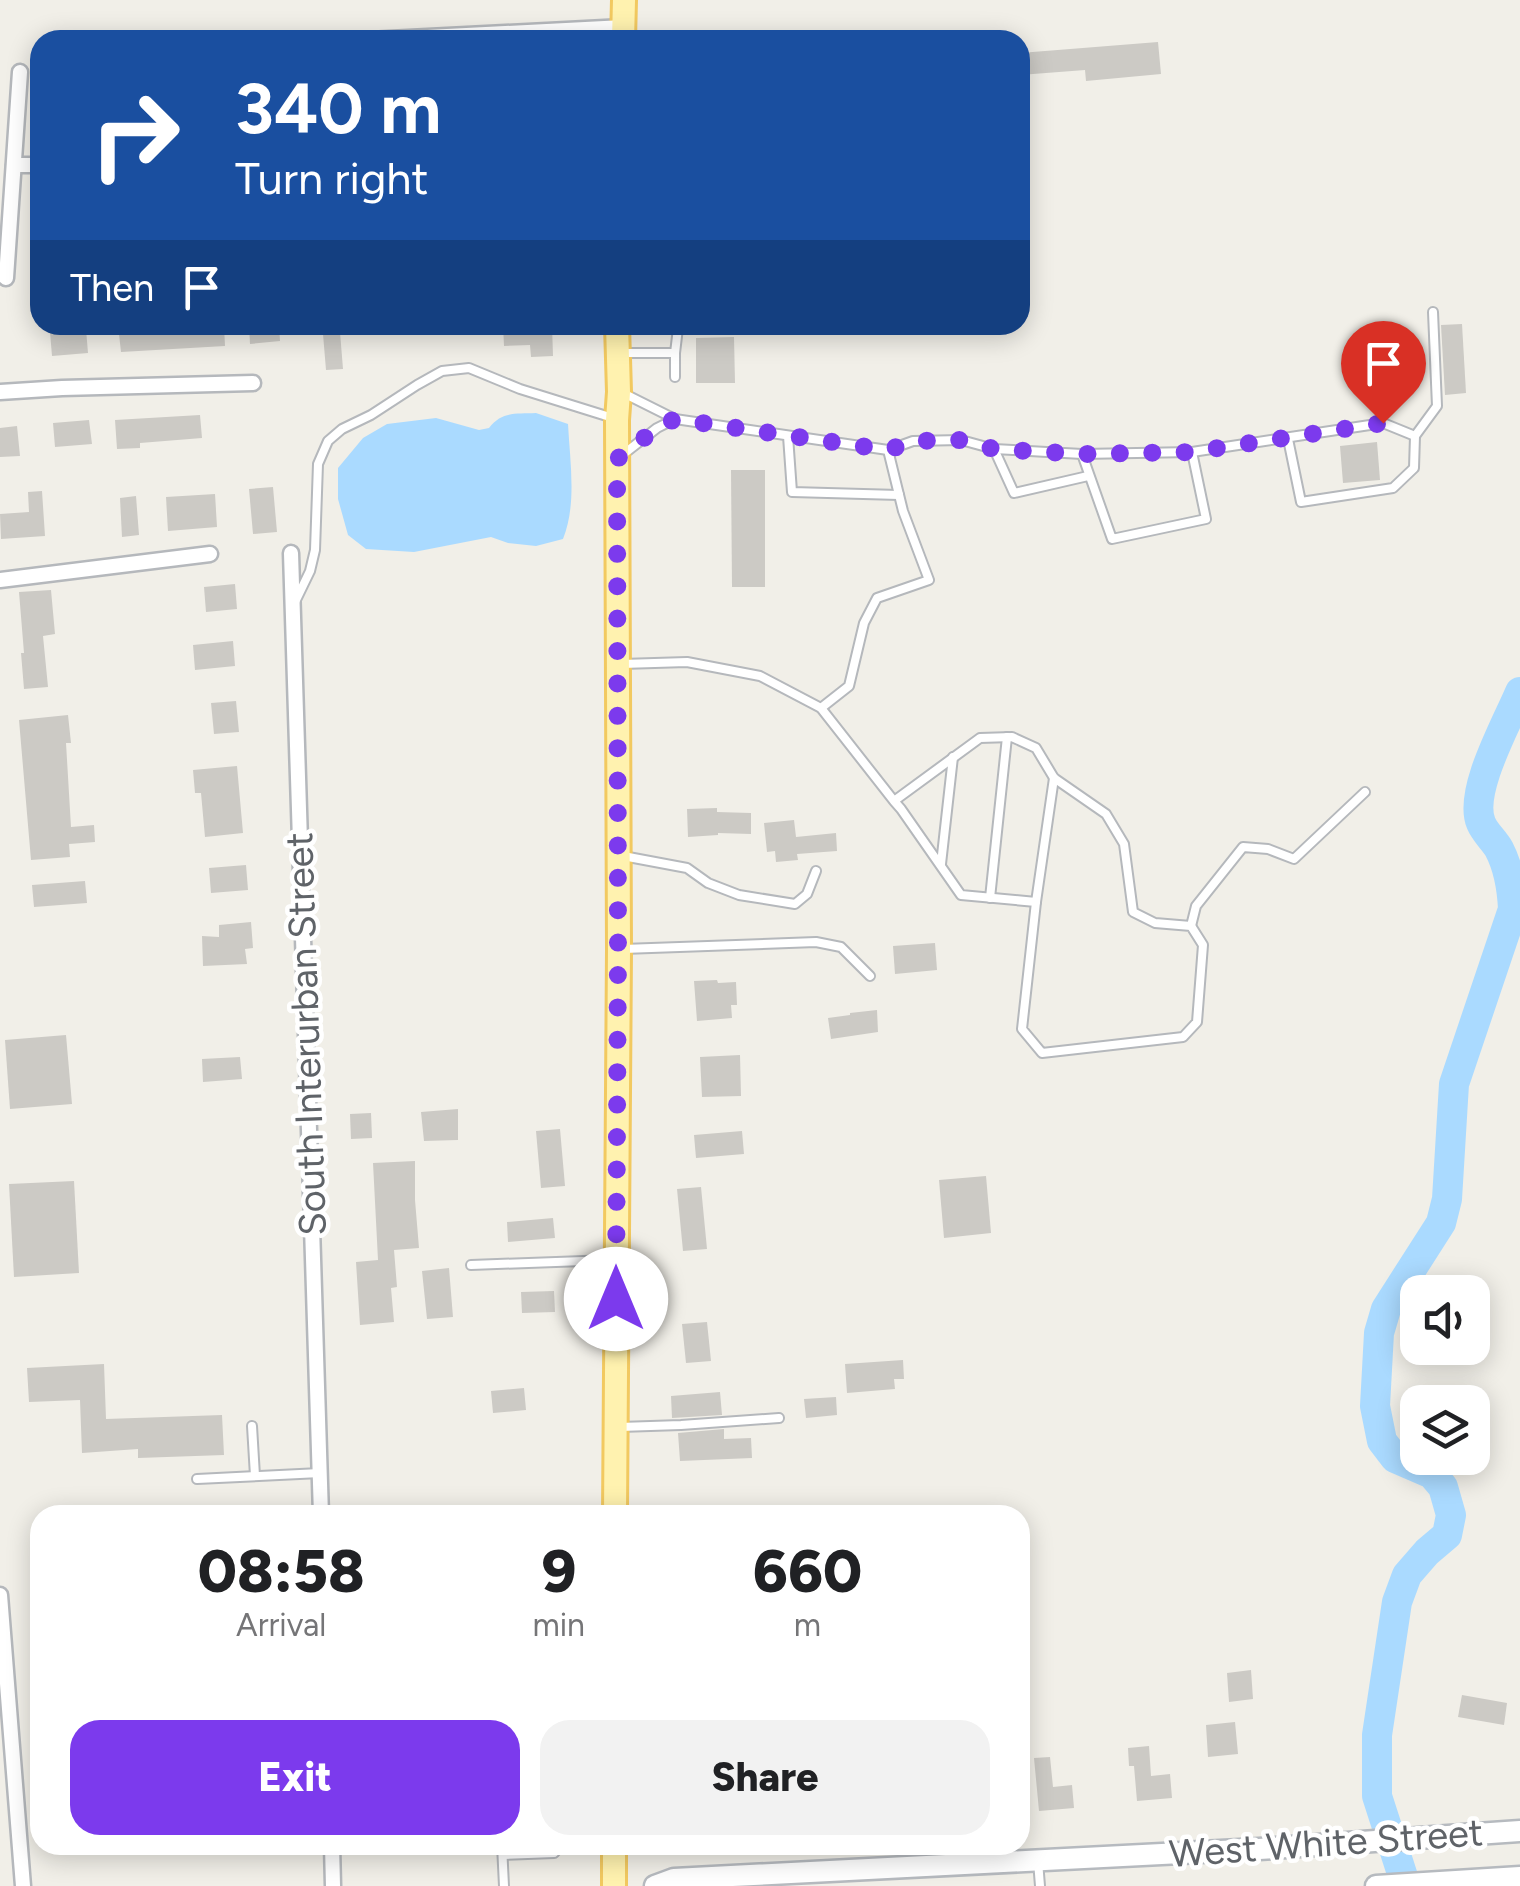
<!DOCTYPE html>
<html lang="en">
<head>
<meta charset="utf-8">
<style>
  body { margin:0; font-family:Figtree,sans-serif; background:#f2f2f2; color:#202124; height:100vh; display:flex; flex-direction:column; font-size:38px; white-space:nowrap }
  * { box-sizing:border-box; margin:0 }
  p { font-size:32px; color:#757577 }
  .icon { flex:none; width:55px; height:55px; fill:none; stroke:currentColor; stroke-width:2; stroke-linecap:round; stroke-linejoin:round }
  .map { position:relative; flex:1; overflow:hidden }
  .side { position:absolute; left:30px; top:1505px; width:1000px; height:350px; display:flex; flex-direction:column; background:#fff; border-radius:30px; box-shadow:0 5px 25px #0003 }
  .side>* { flex:none }
  .hud { position:absolute; left:30px; top:30px; width:1000px; height:305px; border-radius:30px; box-shadow:0 5px 25px #0003; background:#1a4fa0; color:#fff; overflow:hidden }
  .fabs { position:absolute; left:1400px; top:1275px; display:grid; gap:20px }
  .fabs a { display:grid; place-items:center; width:90px; height:90px; border-radius:20px; background:#fff; box-shadow:0 5px 25px #0003; font-size:50px }
  .pin { position:absolute; display:grid; place-items:center; width:85px; height:85px; color:#fff; margin:-102px -42px; border-radius:50% 50% 50% 0; rotate:-45deg; box-shadow:0 0 10px #0007 }
  .pin .icon { rotate:45deg }
  .me { position:absolute; width:110px; margin:-55px; rotate:0deg; stroke-linejoin:round; filter:drop-shadow(0 0 8px #0008) }
  .turn { display:flex; align-items:center; gap:35px; height:210px; padding:0 40px; font-size:45px }
  .turn .icon { width:130px; height:130px; stroke-width:2.5 }
  .turn b { display:block; font-size:70px; line-height:85px }
  .then { display:flex; align-items:center; height:95px; padding:0 40px; background:#0003; gap:20px; font-size:38px }
  .eta { display:flex; justify-content:space-evenly; align-items:center; height:170px; text-align:center }
  .eta b { font-size:60px; font-weight:800; line-height:70px }
  .button { display:flex; gap:20px; margin-top:auto; padding:20px 40px }
  .button a { flex:1; height:115px; border-radius:30px; background:#7c3aed; color:#fff; font-size:40px; font-weight:800; line-height:115px; text-align:center }
  .button a+a { background:#f2f2f2; color:#202124 }
  .map>svg:first-child { display:block }
  .water { fill:#aadaff }
  .lines { fill:none; stroke-linecap:round; stroke-linejoin:round }
  .river { stroke:#aadaff; stroke-width:30 }
  .building { fill:#cccac5 }
  .lane-casing { stroke:#b5b8bc; stroke-width:12 }
  .street-casing { stroke:#b5b8bc; stroke-width:19 }
  .secondary-casing { stroke:#b6babf; stroke-width:25 }
  .primary-casing { stroke:#f2c960; stroke-width:28 }
  .lane { stroke:#fff; stroke-width:8 }
  .street { stroke:#fff; stroke-width:14 }
  .secondary { stroke:#fff; stroke-width:20 }
  .primary { stroke:#fff2af; stroke-width:22 }
  .route { stroke:#7c3aed; stroke-width:18; stroke-dasharray:0 32.4 }
  .labels { text-anchor:middle; dominant-baseline:central; stroke-width:9; stroke-linejoin:round; paint-order:stroke }
  .street-label { font-size:38px; fill:#5f6368; stroke:#fff }
</style>
</head>
<body>
<div class="map">
<svg width="1520" height="1886" viewBox="0 0 1520 1886">
  <rect width="100%" height="100%" fill="#f1efe8"/>
  <!-- water -->
  <path class="water" d="M536,413L568,424C570,462 577,504 563,539L536,546L508,543L491,537L414,552L366,549L348,535L338,499V468L363,438L387,424L436,418L479,430L489,428C502,411 516,414 536,413Z"/>
  <g class="lines">
    <!-- river -->
    <path class="river" d="M1406,1886L1377,1796V1735L1397,1602L1407,1575L1427,1552L1447,1535L1451,1515L1443,1487L1432,1474L1395,1458L1382,1441L1375,1406L1379,1333L1386,1309L1441,1223L1447,1199L1454,1084L1513,909C1512,888 1509,868 1499,849C1494,840 1485,833 1481,823C1468,792 1507,723 1520,692"/>
  </g>
  <!-- building -->
  <g class="building">
    <path d="M1158,42L1161,74L1086,81L1085,70L1020,75V53Z"/>
    <path d="M1462,324L1466,393L1445,395L1441,325Z"/>
    <path d="M118,325H162V327L224,325L225,346L121,352Z"/>
    <path d="M249,325H279L280,341L250,344Z"/>
    <path d="M503,325H552L553,356L531,357L530,345L504,346Z"/>
    <path d="M86,329L88,353L52,356L50,332Z"/>
    <path d="M340,332L343,369L326,370L323,334Z"/>
    <path d="M734,337L735,383H696V338Z"/>
    <path d="M200,415L202,438L140,443V448L117,449L115,420Z"/>
    <path d="M89,420L92,444L55,447L53,423Z"/>
    <path d="M17,426L20,456L0,457V428Z"/>
    <path d="M1377,442L1380,480L1343,483L1340,446Z"/>
    <path d="M731,470H765V587H732Z"/>
    <path d="M273,487L277,532L253,534L249,489Z"/>
    <path d="M42,491L45,536L1,539L0,514L29,512L28,492Z"/>
    <path d="M215,494L217,527L168,531L166,497Z"/>
    <path d="M136,496L139,535L122,537L120,498Z"/>
    <path d="M235,584L237,609L206,612L204,587Z"/>
    <path d="M51,590L55,634L43,636L48,687L24,689L21,653H24L19,592Z"/>
    <path d="M233,641L235,666L195,670L193,645Z"/>
    <path d="M236,701L239,732L214,734L211,703Z"/>
    <path d="M68,715L71,743H66L71,827L94,825L95,842L69,844L70,857L31,860L19,720Z"/>
    <path d="M237,766L243,833L205,837L201,793H195L193,770Z"/>
    <path d="M717,808V812L751,813V834L718,833V835L688,837L687,809Z"/>
    <path d="M794,820L796,837L836,833L837,851L797,854L798,860L776,862L775,851L767,852L764,823Z"/>
    <path d="M246,865L248,890L211,893L209,868Z"/>
    <path d="M85,881L87,903L34,907L32,885Z"/>
    <path d="M251,922L253,948L245,949L247,964L203,966L202,936L219,937V925Z"/>
    <path d="M935,943L937,970L895,974L893,946Z"/>
    <path d="M717,980L718,983L736,982L737,1005H731L732,1018L697,1021L694,981Z"/>
    <path d="M877,1010L878,1032L831,1039L828,1018L850,1015V1013Z"/>
    <path d="M66,1035L72,1104L10,1109L5,1040Z"/>
    <path d="M740,1055L741,1096L702,1097L700,1057Z"/>
    <path d="M240,1057L242,1079L203,1082L202,1059Z"/>
    <path d="M458,1109V1140L424,1141L421,1112Z"/>
    <path d="M371,1113L372,1138L351,1139L350,1114Z"/>
    <path d="M560,1129L565,1186L541,1188L536,1131Z"/>
    <path d="M742,1131L744,1154L696,1158L694,1135Z"/>
    <path d="M415,1161V1200L419,1248L394,1250L397,1287L391,1288L394,1322L360,1325L356,1262L378,1260L373,1163Z"/>
    <path d="M986,1176L991,1233L944,1238L939,1180Z"/>
    <path d="M74,1181L79,1273L14,1277L9,1184Z"/>
    <path d="M701,1187L707,1249L683,1251L677,1189Z"/>
    <path d="M553,1218L555,1238L508,1242L507,1222Z"/>
    <path d="M449,1268L453,1317L427,1319L422,1271Z"/>
    <path d="M554,1291L555,1312L522,1313L521,1292Z"/>
    <path d="M707,1322L711,1361L686,1363L682,1324Z"/>
    <path d="M903,1360L904,1379H894L895,1389L847,1393L845,1364Z"/>
    <path d="M104,1364L106,1419L222,1415L224,1455L138,1458V1449L82,1453L80,1400L29,1402L27,1368Z"/>
    <path d="M524,1388L526,1410L493,1413L491,1391Z"/>
    <path d="M720,1392L722,1415L672,1418L671,1396Z"/>
    <path d="M836,1397L837,1415L806,1418L804,1399Z"/>
    <path d="M724,1429V1439L751,1438L752,1458L680,1461L678,1433Z"/>
    <path d="M1251,1670L1253,1699L1229,1702L1227,1673Z"/>
    <path d="M1462,1695L1507,1703L1504,1725L1458,1717Z"/>
    <path d="M1235,1722L1238,1754L1208,1757L1206,1725Z"/>
    <path d="M1149,1746L1151,1776L1170,1774L1172,1798L1137,1801L1134,1766H1129L1128,1748Z"/>
    <path d="M1050,1757L1053,1787L1072,1785L1074,1808L1039,1811L1034,1758Z"/>
  </g>
  <g class="lines">
    <defs>
      <g id="lane">
        <path d="M621,353H675V377"/>
        <path d="M675,353L678,328"/>
        <path d="M623,393L675,419L888,450L913,441L961,440L994,449L1082,454L1192,452L1383,423L1415,436L1414,468L1393,488L1301,502L1288,439"/>
        <path d="M788,436L792,492L899,495"/>
        <path d="M1415,436L1437,406L1433,312"/>
        <path d="M994,449L1014,493L1088,476"/>
        <path d="M1082,454L1112,539L1206,519L1192,452"/>
        <path d="M621,456L657,428L675,419"/>
        <path d="M295,602L310,571L315,550L318,464L328,441L342,429L371,415L417,385L442,371L469,368L520,389L613,418"/>
        <path d="M622,664L687,662L760,676L821,708L894,801L901,809L961,895L1036,902L1022,1029L1042,1053L1183,1037L1197,1022L1203,945L1191,926L1155,923L1133,912L1124,844L1106,814L1054,778L1036,748L1012,737L980,738L894,801"/>
        <path d="M821,708L849,686L864,623L877,598L929,580L903,511L888,450"/>
        <path d="M623,856L687,868L708,883L739,895L795,904L807,894L816,871"/>
        <path d="M941,864L953,757"/>
        <path d="M990,898L1007,737"/>
        <path d="M1036,902L1054,778"/>
        <path d="M1191,926L1196,906L1243,847L1268,849L1294,859L1365,792"/>
        <path d="M623,949L816,942L841,947L870,976"/>
        <path d="M471,1265L611,1260"/>
        <path d="M252,1426L255,1476"/>
        <path d="M620,1427L681,1425L779,1418"/>
        <path d="M197,1479L320,1473"/>
        <path d="M502,1845L504,1886"/>
        <path d="M503,1855L554,1853L561,1845"/>
        <path d="M1038,1861L1040,1886"/>
      </g>
      <g id="street">
        <path d="M369,40L624,27"/>
        <path d="M14,165H40"/>
        <path d="M6,278L20,72"/>
        <path d="M0,392L62,388L253,383"/>
        <path d="M291,553L321,1515"/>
        <path d="M0,580L210,554"/>
        <path d="M0,1595L23,1886"/>
        <path d="M332,1845L333,1886"/>
      </g>
      <g id="secondary">
        <path d="M655,1886L674,1879L1259,1849L1520,1831"/>
        <path d="M1376,1886L1520,1877"/>
      </g>
      <g id="primary">
        <path d="M623,40L624,0"/>
        <path d="M615,1515L619,950L617,420L619,392L617,325"/>
        <path d="M614,1886V1845"/>
      </g>
    </defs>
    <!-- lane casing -->
    <use href="#lane" class="lane-casing"/>
    <!-- street casing -->
    <use href="#street" class="street-casing"/>
    <!-- secondary casing -->
    <use href="#secondary" class="secondary-casing"/>
    <!-- primary casing -->
    <use href="#primary" class="primary-casing"/>
    <!-- lane -->
    <use href="#lane" class="lane"/>
    <!-- street -->
    <use href="#street" class="street"/>
    <!-- secondary -->
    <use href="#secondary" class="secondary"/>
    <!-- primary -->
    <use href="#primary" class="primary"/>
  </g>
  <g class="lines">
    <!-- route -->
    <path class="route" d="M616,1299L618,950L617,459L657,428L675,419L888,450L913,441L961,440L994,449L1082,454L1192,452L1383,423"/>
  </g>
  <g class="labels">
    <!-- street labels -->
    <g class="street-label">
      <text transform="translate(306 1034) rotate(-92)">South Interurban Street</text>
      <text transform="translate(1326 1843) rotate(-4)">West White Street</text>
    </g>
  </g>
</svg>
<div class="fabs">
<a><svg class="icon" aria-label="sound" viewBox="0 0 24 24"><path d="M4 9h4l5-4v14l-5-4H4zM17 9q2 3 0 6"/></svg></a>
<a><svg class="icon" aria-label="layers" viewBox="0 0 24 24"><path d="M12 4l9 5-9 5-9-5zM3 14l9 5 9-5"/></svg></a>
</div>
<div class="pin" style="left:1383px;top:423px;background:#d93025"><svg class="icon" aria-label="arrive" viewBox="0 0 24 24"><path d="M6 21V4h12l-3 4 3 4H6"/></svg></div>
<svg class="me" style="left:616px;top:1299px" viewBox="-20 -20 40 40"><circle r="19" fill="#fff"/><path d="M0-13L10 11 0 6-10 11z" fill="#7c3aed"/></svg>
<div class="hud">
<div class="turn"><svg class="icon" aria-label="right" viewBox="0 0 24 24"><path d="M7 20v-9h11M14 6l5 5-5 5"/></svg><div><b>340 m</b>Turn right</div></div>
<div class="then">Then<svg class="icon" aria-label="arrive" viewBox="0 0 24 24"><path d="M6 21V4h12l-3 4 3 4H6"/></svg></div>
</div>
<section class="side">
<div class="eta">
<div><b>08:58</b><p>Arrival</p></div>
<div><b>9</b><p>min</p></div>
<div><b>660</b><p>m</p></div>
</div>
<div class="button"><a>Exit</a><a>Share</a></div>
</section>
</div>
</body>
</html>
